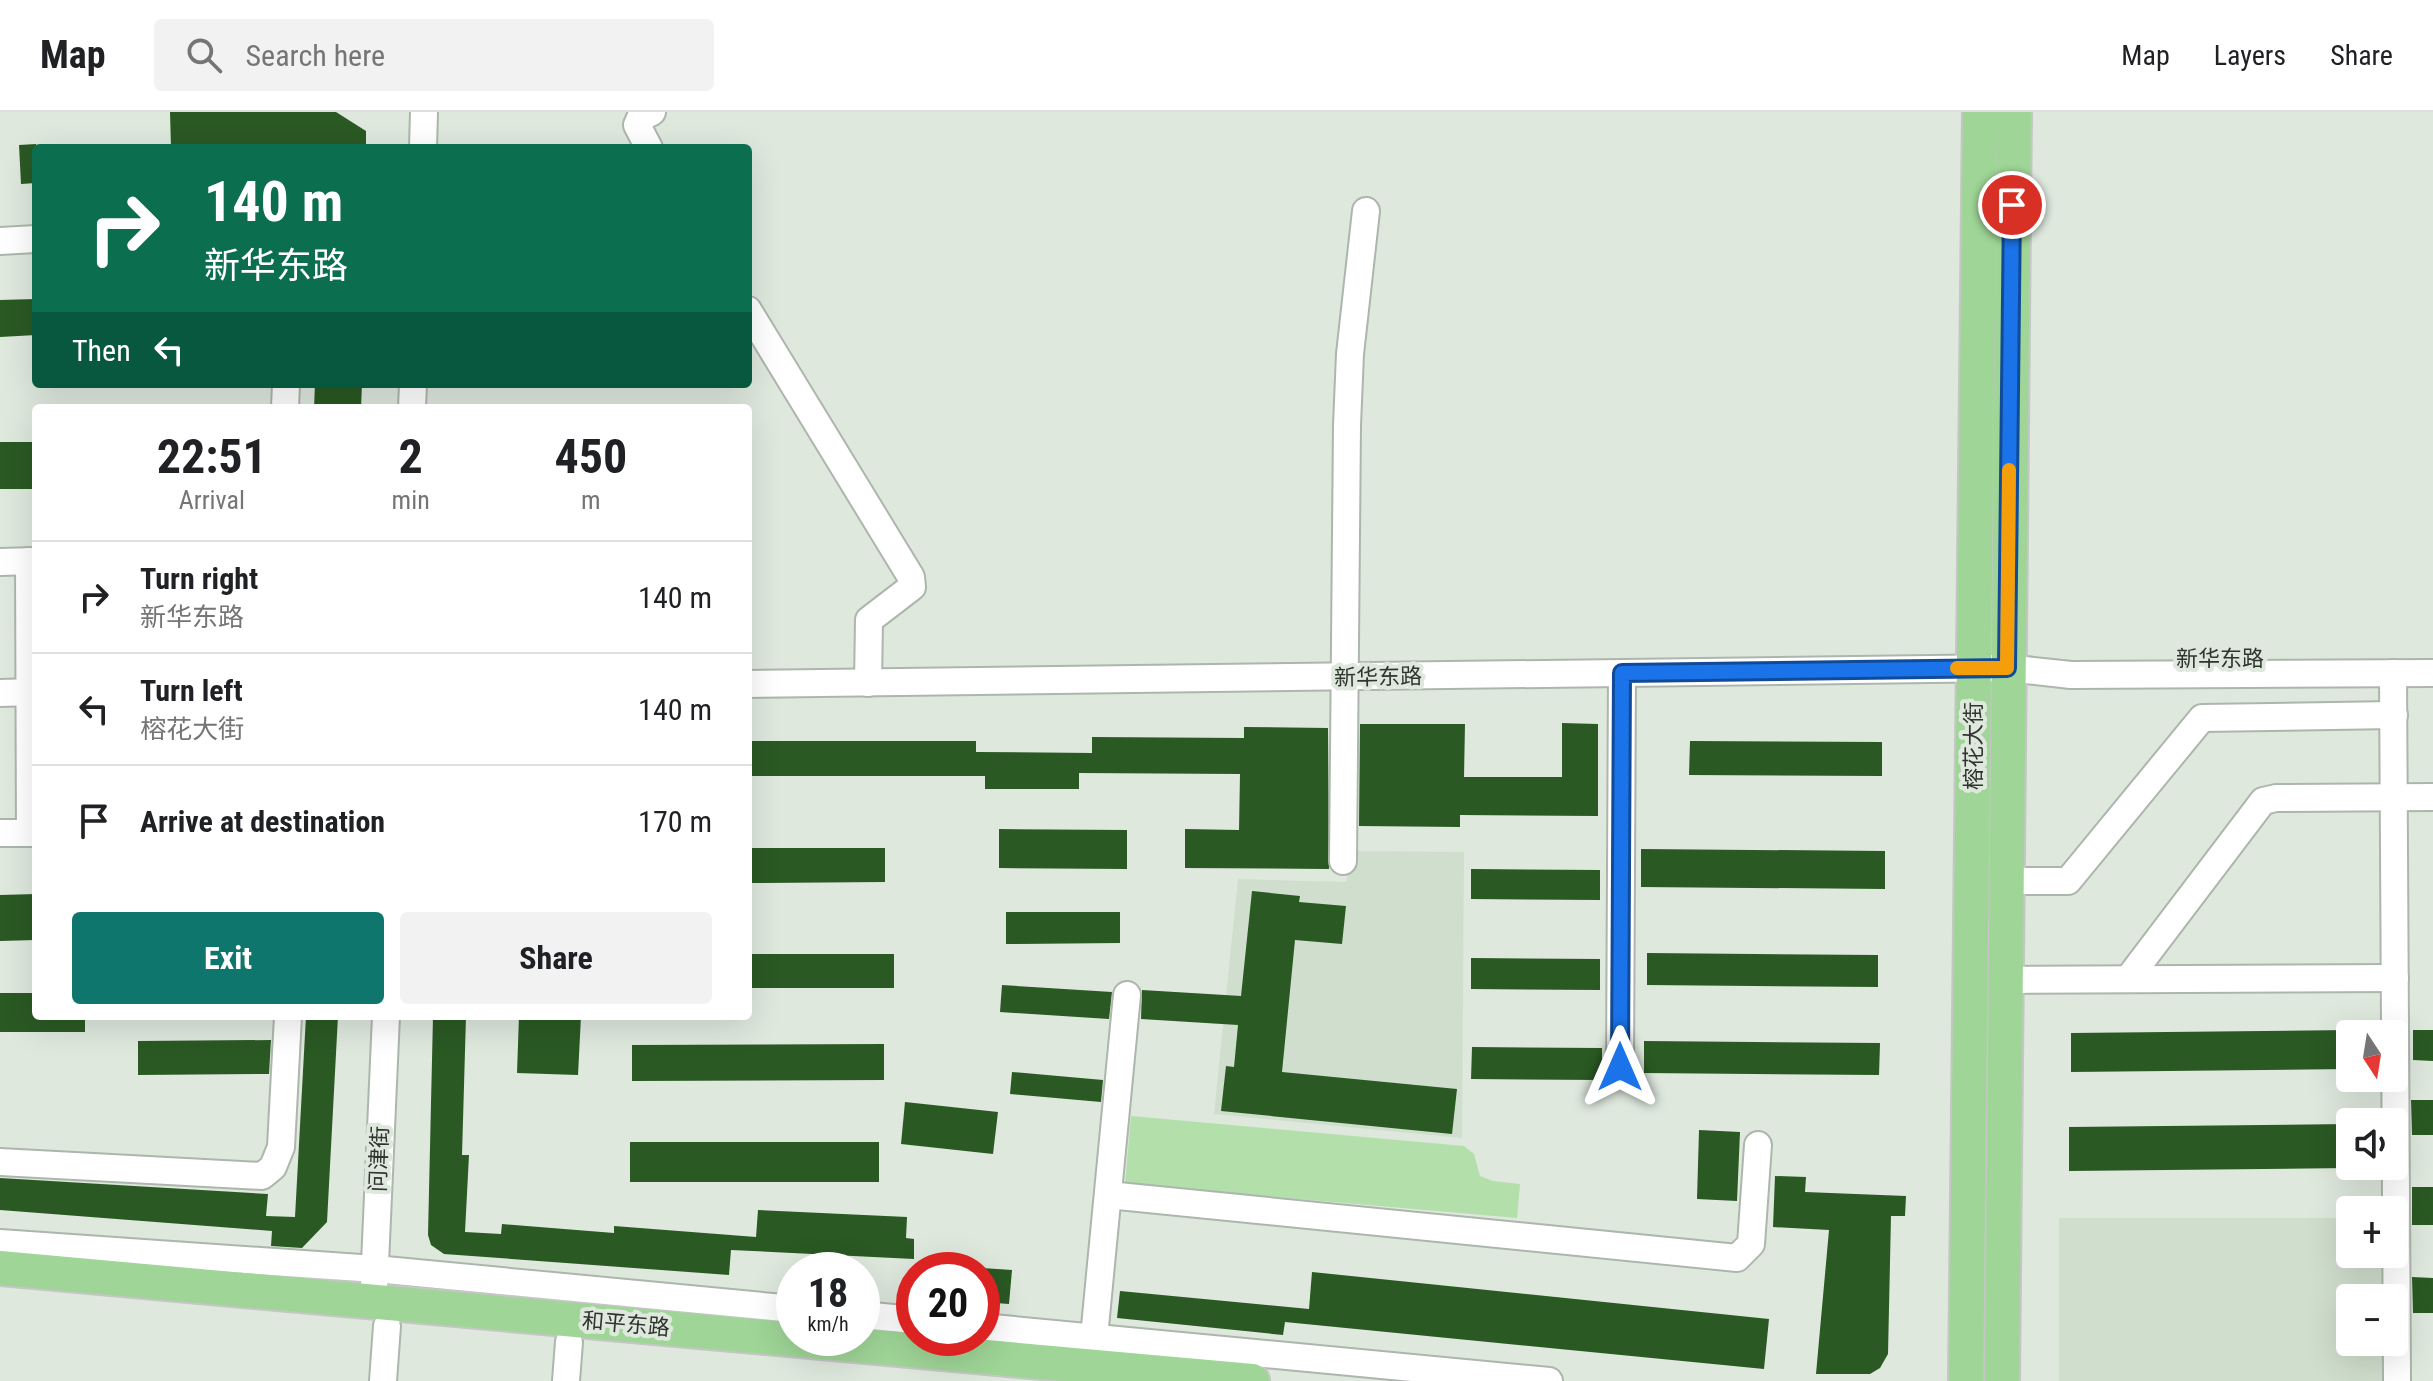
<!DOCTYPE html>
<html lang="en">
<head>
<meta charset="utf-8">
<style>
  body { margin:0; font-family:"Roboto Condensed","Noto Sans SC",sans-serif; background:#f2f2f2; color:#202124; height:100vh; display:flex; flex-direction:column; font-size:30px; white-space:nowrap }
  * { box-sizing:border-box; margin:0 }
  p { font-size:26px; color:#757577 }
  .icon { flex:none; width:44px; height:44px; fill:none; stroke:currentColor; stroke-width:2; stroke-linecap:round; stroke-linejoin:round }
  .map { position:relative; flex:1; overflow:hidden }
  .details { position:absolute; left:32px; top:292px; width:720px; height:616px; display:flex; flex-direction:column; background:#fff; border-radius:8px; box-shadow:0 8px 32px #0002 }
  .details>* { flex:none }
  .hud { position:absolute; left:32px; top:32px; width:720px; height:244px; border-radius:8px; box-shadow:0 8px 32px #0002; background:#0b6e4f; color:#fff; overflow:hidden }
  .needle { width:52px; rotate:168deg }
  .controls { position:absolute; left:2336px; top:908px; display:grid; gap:16px }
  .controls a { display:grid; place-items:center; width:72px; height:72px; border-radius:8px; background:#fff; box-shadow:0 8px 32px #0002; font-size:40px }
  .speed { position:absolute; left:776px; top:1140px; display:flex; gap:16px; font-size:40px; font-weight:700; text-align:center }
  .speed>* { display:grid; place-content:center; width:104px; height:104px; border-radius:50%; background:#fff; box-shadow:0 8px 32px #0002; line-height:1 }
  .speed small { font-size:20px; font-weight:400 }
  .speed .limit { border:12px solid #d22; background:#fff; color:#111 }
  .pin { position:absolute; display:grid; place-items:center; width:68px; height:68px; color:#fff; margin:-34px; border:4px solid #fff; border-radius:50%; box-shadow:0 2px 8px #0007 }
  .me { position:absolute; width:88px; margin:-44px; rotate:0deg; stroke-linejoin:round; filter:drop-shadow(0 0 6px #0008) }
  .turn { display:flex; align-items:center; gap:28px; height:168px; padding:0 40px; font-size:36px }
  .turn .icon { width:104px; height:104px; stroke-width:2.5 }
  .turn b { display:block; font-size:56px; line-height:68px }
  .then { display:flex; align-items:center; height:76px; padding:0 40px; background:#0003; gap:16px; font-size:30px }
  .eta { display:flex; justify-content:space-evenly; align-items:center; height:136px; text-align:center }
  .eta b { font-size:48px; font-weight:700; line-height:56px }
  .cta { display:flex; gap:16px; margin-top:auto; padding:16px 40px }
  .cta a { flex:1; height:92px; border-radius:8px; background:#0f766e; color:#fff; font-size:32px; font-weight:700; line-height:92px; text-align:center }
  .cta a+a { background:#f2f2f2; color:#202124 }
  ul { padding:0; list-style:none }
  li { display:flex; align-items:center; gap:24px; height:112px; padding:0 40px; border-top:2px solid #e0e0e0 }
  li div { flex:1 }
  li b { display:block; font-size:30px }
  li em { font-style:normal }
  header { display:flex; align-items:center; gap:48px; box-sizing:border-box; height:112px; padding:0 40px; background:#fff; border-bottom:2px solid #e0e0e0 }
  header strong { font-size:38px }
  nav { display:flex; gap:44px; margin-inline-start:auto; font-size:28px }
  .search { width:560px; height:72px; background:#f2f2f2; display:flex; align-items:center; gap:20px; box-sizing:border-box; padding:0 28px; border-radius:8px; color:#757577; font-size:30px }
  .map>svg:first-child { display:block }
  .built { fill:#d0decd }
  .green { fill:#b3dfab }
  .building { fill:#2a5923 }
  .lines { fill:none; stroke-linecap:round; stroke-linejoin:round }
  .minor-casing { stroke:#adb6ac; stroke-width:30 }
  .major-casing { stroke:#c5c6c5; stroke-width:38 }
  .minor { stroke:#fff; stroke-width:26 }
  .major { stroke:#9fd597; stroke-width:34 }
  .route-casing { stroke:#114b97; stroke-width:20 }
  .route { stroke:#1a73e8; stroke-width:14 }
  .slow { stroke:#f59e0b; stroke-width:14 }
  .labels { text-anchor:middle; dominant-baseline:central; stroke-width:8; stroke-linejoin:round; paint-order:stroke }
  .street-label { font-size:22px; fill:#30342f; stroke:#dee8dd }
</style>
</head>
<body>
<header>
<strong>Map</strong>
<div class="search"><svg class="icon" aria-label="search" viewBox="0 0 24 24"><circle cx="10" cy="10" r="6"/><path d="M15 15l6 6"/></svg>Search here</div>
<nav><a>Map</a><a>Layers</a><a>Share</a></nav>
</header>
<div class="map">
<svg width="2433" height="1269" viewBox="0 0 2433 1269">
  <rect width="100%" height="100%" fill="#dee8dd"/>
  <!-- built -->
  <g class="built">
    <path d="M1353,739L1464,740L1462,1026L1214,1002L1238,767L1346,770Z"/>
    <path d="M2059,1106H2350V1142H2381L2382,1186H2350V1230H2383L2384,1269H2059Z"/>
  </g>
  <!-- green -->
  <path class="green" d="M1131,1004L1464,1034L1474,1042L1480,1064L1493,1069L1520,1072L1517,1106L1125,1072Z"/>
  <!-- building -->
  <g class="building">
    <path d="M170,0H336L366,19V36H171Z"/>
    <path d="M36,32V71L21,72L19,33Z"/>
    <path d="M36,187V223L0,225V188Z"/>
    <path d="M315,272H362L361,296H314Z"/>
    <rect x="0" y="330" width="36" height="47"/>
    <path d="M1562,611L1598,612V704L1460,703V715L1359,714L1360,612H1465L1464,665H1562Z"/>
    <path d="M1244,615L1328,616L1329,757L1185,756V717L1239,718L1240,662L1079,661V677H985V664H748V629H976V640L1092,641V625L1244,626Z"/>
    <path d="M1690,629L1882,630V664L1689,663Z"/>
    <path d="M999,717L1127,718V757L999,756Z"/>
    <path d="M748,736H885V770L748,771Z"/>
    <path d="M1641,737L1885,739V777L1641,775Z"/>
    <path d="M1471,757L1600,758V788L1471,787Z"/>
    <path d="M1252,779L1300,784L1299,790L1346,794L1342,832L1295,828L1282,960L1457,977L1452,1022L1221,999L1226,954L1234,955L1238,913L1141,907L1142,878L1241,884Z"/>
    <path d="M36,782V828L0,829V783Z"/>
    <path d="M1006,800H1120V831L1006,832Z"/>
    <path d="M1647,841L1878,843V875L1647,873Z"/>
    <rect x="748" y="842" width="146" height="34"/>
    <path d="M1471,846L1600,847V878L1471,877Z"/>
    <path d="M1002,873L1112,880L1109,907L1000,900Z"/>
    <path d="M0,881H36V904H85V920H0Z"/>
    <path d="M306,904H338L327,1110L302,1136L271,1134L272,1119L0,1098V1066L268,1082L266,1104L295,1105Z"/>
    <path d="M433,904H466L462,1043H469L465,1120L501,1122L502,1112L614,1121V1114L756,1125L758,1098L907,1105L906,1126L914,1127V1147L731,1138L729,1163L444,1142L431,1133L428,1123Z"/>
    <path d="M519,904H581L578,963L517,961Z"/>
    <path d="M2350,918V957L2071,960V921Z"/>
    <path d="M2413,918H2433V949L2413,948Z"/>
    <path d="M271,928L269,962L138,963V929Z"/>
    <path d="M1644,929L1880,931L1879,963L1644,961Z"/>
    <path d="M884,932V968L632,969V933Z"/>
    <path d="M1472,935L1602,936V968L1471,967Z"/>
    <path d="M1012,960L1103,968L1101,990L1010,982Z"/>
    <path d="M2411,988H2433V1023H2412Z"/>
    <path d="M905,990L998,1000L993,1042L901,1032Z"/>
    <path d="M2350,1012V1056L2069,1059V1015Z"/>
    <path d="M1699,1018L1740,1020L1737,1089L1697,1087Z"/>
    <rect x="630" y="1030" width="249" height="40"/>
    <path d="M1775,1064L1806,1065L1805,1080L1906,1084L1905,1104H1891L1888,1242L1880,1256L1870,1262H1816L1829,1118L1773,1115Z"/>
    <rect x="2412" y="1075" width="21" height="38"/>
    <path d="M982,1156L1012,1158L1009,1192L982,1190Z"/>
    <path d="M1312,1160L1769,1207L1764,1257L1285,1210L1283,1223L1117,1206L1120,1179L1309,1197Z"/>
    <path d="M2412,1165L2433,1166V1201H2413Z"/>
  </g>
  <g class="lines">
    <defs>
      <g id="minor">
        <path d="M423,36L424,0"/>
        <path d="M649,36L637,13L640,6L652,0"/>
        <path d="M0,129L36,127"/>
        <path d="M748,198L911,465L912,475L869,508L868,571"/>
        <path d="M285,296L286,272"/>
        <path d="M412,296L413,272"/>
        <path d="M29,449L30,721"/>
        <path d="M0,450L36,449"/>
        <path d="M2393,561L2397,1269"/>
        <path d="M748,572L2007,556L2071,563L2433,561"/>
        <path d="M0,581L36,580"/>
        <path d="M0,721H36"/>
        <path d="M1343,749L1347,313L1350,242L1366,99"/>
        <path d="M2006,769H2068L2202,606L2394,603"/>
        <path d="M2128,867L2263,689L2276,686L2433,685"/>
        <path d="M2005,868L2395,866"/>
        <path d="M1620,955L1622,561"/>
        <path d="M0,1050L262,1064L273,1055L281,1035L288,904"/>
        <path d="M1108,1083L1737,1146L1751,1132L1758,1033"/>
        <path d="M0,1131L375,1157L794,1197"/>
        <path d="M374,1174L386,904"/>
        <path d="M862,1203L914,1208"/>
        <path d="M982,1215L1549,1269"/>
        <path d="M1094,1225L1127,883"/>
        <path d="M383,1269L387,1214"/>
        <path d="M566,1269L569,1230"/>
      </g>
      <g id="major">
        <path d="M0,1156L1252,1269"/>
        <path d="M1966,1269L1980,0"/>
        <path d="M2002,1269L2014,0"/>
      </g>
    </defs>
    <!-- minor casing -->
    <use href="#minor" class="minor-casing"/>
    <!-- major casing -->
    <use href="#major" class="major-casing"/>
    <!-- minor -->
    <use href="#minor" class="minor"/>
    <!-- major -->
    <use href="#major" class="major"/>
  </g>
  <g class="lines">
    <defs>
      <path id="route" d="M1620,955L1622,561L2007,556L2012,93"/>
    </defs>
    <!-- route casing -->
    <use href="#route" class="route-casing"/>
    <!-- route -->
    <use href="#route" class="route"/>
    <!-- slow -->
    <path class="slow" d="M1957,556H2007L2009,358"/>
  </g>
  <g class="labels">
    <!-- street labels -->
    <g class="street-label">
      <text x="2220" y="546">新华东路</text>
      <text transform="translate(1378 565) rotate(-1)">新华东路</text>
      <text transform="translate(1973 634) rotate(-90)">榕花大街</text>
      <text transform="translate(379 1047) rotate(-88)">问津街</text>
      <text transform="translate(626 1212) rotate(5)">和平东路</text>
    </g>
  </g>
</svg>
<div class="controls">
<a><svg class="needle" viewBox="-14 -14 28 28"><path d="M0-13l5 13h-10z" fill="#e53935"/><path d="M0 13l5-13h-10z" fill="#757577"/></svg></a>
<a><svg class="icon" aria-label="sound" viewBox="0 0 24 24"><path d="M4 9h4l5-4v14l-5-4H4zM17 9q2 3 0 6"/></svg></a>
<a>+</a>
<a>−</a>
</div>
<div class="speed"><div>18<small>km/h</small></div><div class="limit">20</div></div>
<div class="pin" style="left:2012px;top:93px;background:#d93025"><svg class="icon" aria-label="arrive" viewBox="0 0 24 24"><path d="M6 21V4h12l-3 4 3 4H6"/></svg></div>
<svg class="me" style="left:1620px;top:955px" viewBox="-20 -20 40 40"><path d="M0-17L14 15 0 8-14 15z" fill="#1a73e8" stroke="#fff" stroke-width="4"/></svg>
<div class="hud">
<div class="turn"><svg class="icon" aria-label="right" viewBox="0 0 24 24"><path d="M7 20v-9h11M14 6l5 5-5 5"/></svg><div><b>140 m</b>新华东路</div></div>
<div class="then">Then<svg class="icon" aria-label="left" viewBox="0 0 24 24"><path d="M17 20v-9H6M10 6l-5 5 5 5"/></svg></div>
</div>
<section class="details">
<div class="eta">
<div><b>22:51</b><p>Arrival</p></div>
<div><b>2</b><p>min</p></div>
<div><b>450</b><p>m</p></div>
</div>
<ul>
<li><svg class="icon" aria-label="right" viewBox="0 0 24 24"><path d="M7 20v-9h11M14 6l5 5-5 5"/></svg><div><b>Turn right</b><p>新华东路</p></div><em>140 m</em></li>
<li><svg class="icon" aria-label="left" viewBox="0 0 24 24"><path d="M17 20v-9H6M10 6l-5 5 5 5"/></svg><div><b>Turn left</b><p>榕花大街</p></div><em>140 m</em></li>
<li><svg class="icon" aria-label="arrive" viewBox="0 0 24 24"><path d="M6 21V4h12l-3 4 3 4H6"/></svg><div><b>Arrive at destination</b></div><em>170 m</em></li>
</ul>
<div class="cta"><a>Exit</a><a>Share</a></div>
</section>
</div>
</body>
</html>
